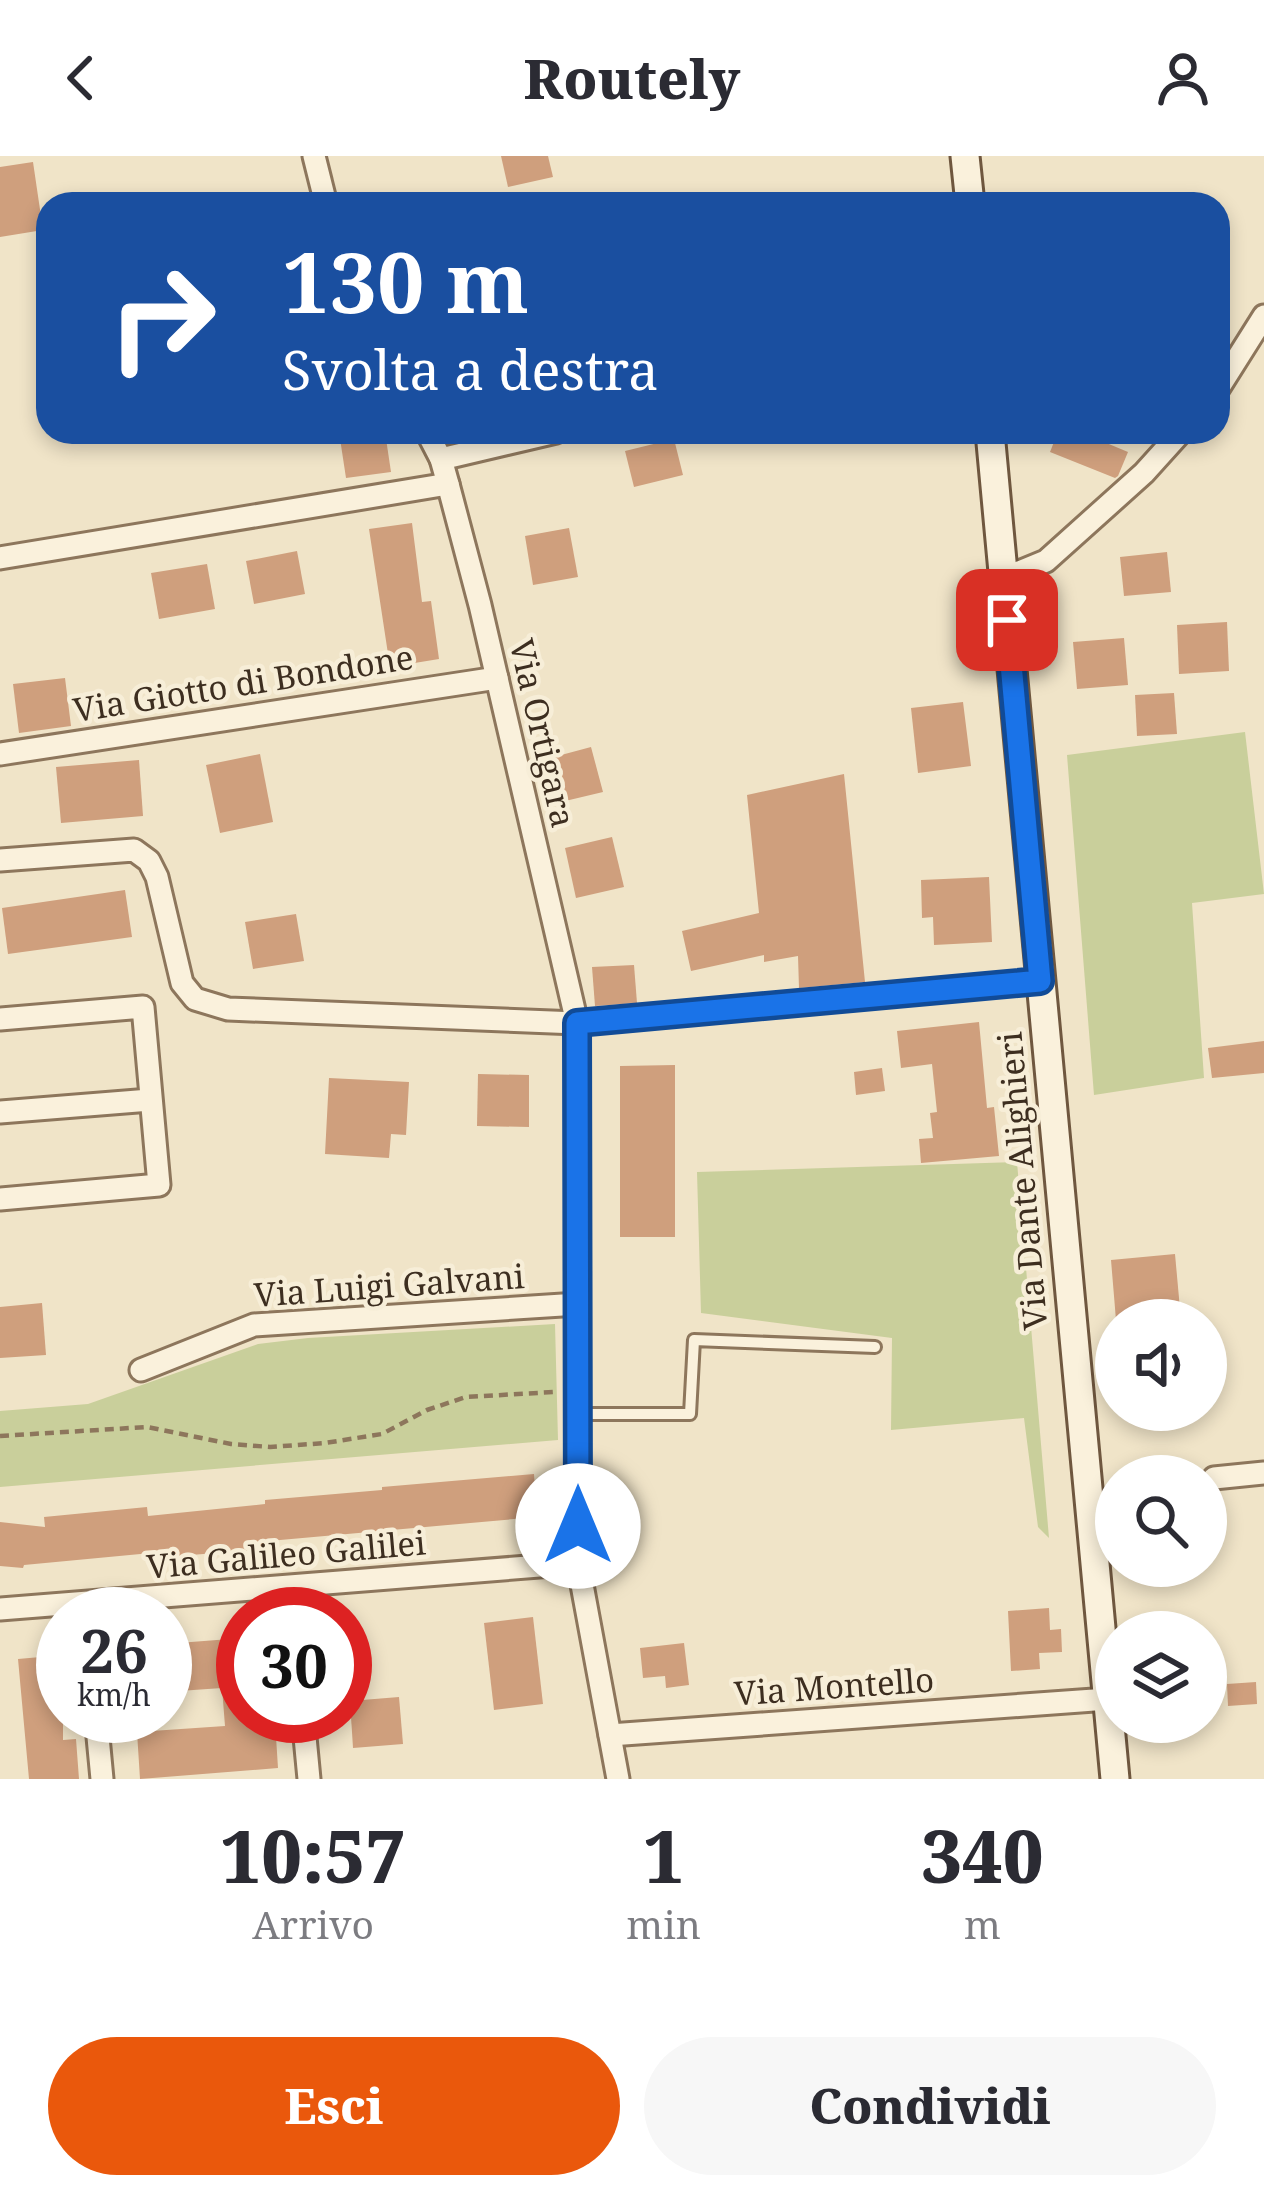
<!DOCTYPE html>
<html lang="it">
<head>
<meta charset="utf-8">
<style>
  body { margin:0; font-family:"Noto Serif",serif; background:#f7f7f7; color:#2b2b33; height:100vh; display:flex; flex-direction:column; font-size:45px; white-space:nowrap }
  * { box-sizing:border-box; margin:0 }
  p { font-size:39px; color:#7c7c81 }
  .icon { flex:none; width:66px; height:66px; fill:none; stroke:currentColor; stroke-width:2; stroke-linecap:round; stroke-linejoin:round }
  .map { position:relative; height:1623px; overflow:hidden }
  .side { display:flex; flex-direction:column; background:#fff; flex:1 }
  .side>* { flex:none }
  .banner { position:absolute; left:36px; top:36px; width:1194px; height:252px; border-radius:36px; box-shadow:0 6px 18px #0003; background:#1a4fa0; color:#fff; overflow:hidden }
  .fabs { position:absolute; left:1095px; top:1143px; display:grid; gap:24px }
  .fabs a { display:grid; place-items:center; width:132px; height:132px; border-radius:50%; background:#fff; box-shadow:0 6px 18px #0003; font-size:60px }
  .speed { position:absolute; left:36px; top:1431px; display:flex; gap:24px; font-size:60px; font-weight:700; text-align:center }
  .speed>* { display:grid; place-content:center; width:156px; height:156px; border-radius:50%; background:#fff; box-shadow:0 6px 18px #0003; line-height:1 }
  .speed small { font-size:30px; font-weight:400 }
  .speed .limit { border:18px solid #d22; background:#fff; color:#111 }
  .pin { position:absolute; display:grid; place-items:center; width:102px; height:102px; color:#fff; margin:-51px; border-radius:24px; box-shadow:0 6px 18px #0006 }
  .me { position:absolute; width:132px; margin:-66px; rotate:0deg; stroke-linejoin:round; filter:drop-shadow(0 0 9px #0008) }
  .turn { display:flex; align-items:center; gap:42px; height:252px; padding:0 48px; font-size:54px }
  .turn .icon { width:156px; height:156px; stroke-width:2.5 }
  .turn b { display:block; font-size:84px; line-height:102px }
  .eta { display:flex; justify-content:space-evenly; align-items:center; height:204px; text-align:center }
  .eta b { font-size:72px; font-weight:800; line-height:84px }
  .button { display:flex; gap:24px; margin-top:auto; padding:24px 48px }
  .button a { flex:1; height:138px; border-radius:72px; background:#ea580c; color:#fff; font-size:48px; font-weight:800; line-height:138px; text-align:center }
  .button a+a { background:#f7f7f7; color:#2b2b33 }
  header { display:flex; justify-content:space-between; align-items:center; height:156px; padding:0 48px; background:#fff; font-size:54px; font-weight:800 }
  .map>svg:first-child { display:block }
  .green { fill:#c9cf9b }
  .building { fill:#cf9f7d }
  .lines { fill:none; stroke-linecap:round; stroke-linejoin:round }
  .lane-casing { stroke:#8d765c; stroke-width:16 }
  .street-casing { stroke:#8d765c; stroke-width:27 }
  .secondary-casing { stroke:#6f573f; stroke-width:33 }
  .path { stroke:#8d765c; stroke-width:4.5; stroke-dasharray:9 6; stroke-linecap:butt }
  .lane { stroke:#faf1dc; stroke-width:10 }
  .street { stroke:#faf1dc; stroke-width:21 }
  .secondary { stroke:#faf1dc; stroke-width:27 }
  .route-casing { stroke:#114b97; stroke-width:30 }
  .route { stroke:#1a73e8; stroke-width:21 }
  .labels { text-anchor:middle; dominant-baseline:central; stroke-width:9; stroke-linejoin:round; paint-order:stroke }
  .street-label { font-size:33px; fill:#3d2e20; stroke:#f7eed8 }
</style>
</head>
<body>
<header><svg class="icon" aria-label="back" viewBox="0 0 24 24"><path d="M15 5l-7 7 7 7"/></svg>Routely<svg class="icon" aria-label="person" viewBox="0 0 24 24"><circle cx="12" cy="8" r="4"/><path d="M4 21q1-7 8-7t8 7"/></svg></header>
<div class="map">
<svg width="1264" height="1623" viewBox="0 0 1264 1623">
  <rect width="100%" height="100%" fill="#f0e4c8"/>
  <!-- green -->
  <g class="green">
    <path d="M1245,576L1264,738L1192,747L1204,922L1094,939L1067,599Z"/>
    <path d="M1017,1006L1049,1382L1038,1371L1024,1262L891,1274L892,1182L701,1157L697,1016Z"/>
    <path d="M555,1168L558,1284L0,1331V1255L88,1248L258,1188L308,1182Z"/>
  </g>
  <!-- building -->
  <g class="building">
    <path d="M501,0H548L553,21L508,31Z"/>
    <path d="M33,6L43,74L0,81V11Z"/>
    <path d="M339,276H385L391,316L346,322Z"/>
    <path d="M1058,276H1080L1128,296L1118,320L1115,322L1050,296Z"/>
    <path d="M674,283L683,319L634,331L625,295Z"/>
    <path d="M412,367L422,446L431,445L439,503L390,511L369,373Z"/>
    <path d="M569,372L578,421L533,429L525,380Z"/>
    <path d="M297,395L305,438L254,448L246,405Z"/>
    <path d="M1167,396L1171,436L1124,440L1120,401Z"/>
    <path d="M207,408L215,453L159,463L151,417Z"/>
    <path d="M1227,466L1229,515L1179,518L1177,469Z"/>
    <path d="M1124,482L1128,529L1077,533L1073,486Z"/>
    <path d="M65,522L71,570L19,577L13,528Z"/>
    <path d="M1174,537L1177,578L1137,580L1135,539Z"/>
    <path d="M963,546L971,610L918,617L911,552Z"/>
    <path d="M591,591L603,636L561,646L550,602Z"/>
    <path d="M260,598L273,666L220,677L206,609Z"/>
    <path d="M139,604L143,660L61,667L56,611Z"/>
    <path d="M844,618L865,826L799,832L798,800L764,806V799L691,815L682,775L759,757L747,639Z"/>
    <path d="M612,681L624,731L576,742L565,692Z"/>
    <path d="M989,721L992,786L934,789L933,761L922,762L921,724Z"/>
    <path d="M125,734L132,781L8,798L2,752Z"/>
    <path d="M296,758L304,805L253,813L245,766Z"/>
    <path d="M634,809L637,847L595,850L592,811Z"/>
    <path d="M979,866L987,952L994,951L999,1000L921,1007L919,983L933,982L930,957L937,956L932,908L901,912L897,875Z"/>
    <path d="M1264,885V917L1212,922L1208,892Z"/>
    <path d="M675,909V1081H620V910Z"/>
    <path d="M882,912L885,935L856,939L854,916Z"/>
    <path d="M478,918L529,919V971L477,970Z"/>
    <path d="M329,922L409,926L406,979L391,978L389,1002L325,998Z"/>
    <path d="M1175,1098L1181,1164H1116L1111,1104Z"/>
    <path d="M42,1147L46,1199L0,1202V1151Z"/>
    <path d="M534,1318L537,1361L269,1385L270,1393L151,1402V1397L24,1409L23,1412L0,1410V1366L45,1371L44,1361L147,1351L148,1360L265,1348V1344L382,1334V1331Z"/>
    <path d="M1049,1452L1050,1474L1061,1473L1062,1496L1039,1497L1040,1513L1011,1515L1008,1455Z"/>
    <path d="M533,1461L543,1548L494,1554L484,1467Z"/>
    <path d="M243,1482V1567L275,1565L278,1612L140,1623L137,1576L225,1570L222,1532L165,1536V1488Z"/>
    <path d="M684,1487L689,1529L666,1532L665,1520L643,1522L640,1492Z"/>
    <path d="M63,1499V1584L76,1583L79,1623H29L18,1503Z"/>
    <path d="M1256,1526L1257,1548L1228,1550L1227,1528Z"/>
    <path d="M399,1541L403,1588L353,1592L350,1545Z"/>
  </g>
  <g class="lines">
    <defs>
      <path id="lane" d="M578,1258H690L694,1184L875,1191"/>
      <g id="street">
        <path d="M314,0L326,48"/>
        <path d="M1218,233L1264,160"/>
        <path d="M427,276L441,303L448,328L480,449L577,867L578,1407L618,1623"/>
        <path d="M441,303L556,276"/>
        <path d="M0,402L448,328"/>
        <path d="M1003,419L1019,416L1046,405L1144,317L1181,276"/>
        <path d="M0,598L497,522"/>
        <path d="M0,704L134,694L149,705L157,721L182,827L195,843L228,853L577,867L1039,825"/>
        <path d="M0,863L143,851L159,1029L0,1043"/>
        <path d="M0,956L150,944"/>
        <path d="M141,1214L254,1169L578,1148"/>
        <path d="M1214,1322L1264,1317"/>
        <path d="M291,1431L293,1458"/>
        <path d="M0,1453L578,1407"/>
        <path d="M96,1560L102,1623"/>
        <path d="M303,1560L309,1623"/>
        <path d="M610,1579L1108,1543"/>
      </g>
      <g id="secondary">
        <path d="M965,0L970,48"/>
        <path d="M990,276L1115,1623"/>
      </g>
    </defs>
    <!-- lane casing -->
    <use href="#lane" class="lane-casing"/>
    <!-- street casing -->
    <use href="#street" class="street-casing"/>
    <!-- secondary casing -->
    <use href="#secondary" class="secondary-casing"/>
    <!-- path -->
    <path class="path" d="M0,1280L147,1271L231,1288L270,1291L325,1287L382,1278L427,1254L466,1241L554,1236"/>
    <!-- lane -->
    <use href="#lane" class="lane"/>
    <!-- street -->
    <use href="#street" class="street"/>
    <!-- secondary -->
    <use href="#secondary" class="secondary"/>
  </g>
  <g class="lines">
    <defs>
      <path id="route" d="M578,1370L577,867L1040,825L1007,464"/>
    </defs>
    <!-- route casing -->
    <use href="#route" class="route-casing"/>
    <!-- route -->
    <use href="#route" class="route"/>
  </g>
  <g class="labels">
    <!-- street labels -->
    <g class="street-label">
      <text transform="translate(243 527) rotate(-9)">Via Giotto di Bondone</text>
      <text transform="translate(543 577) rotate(77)">Via Ortigara</text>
      <text transform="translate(1022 1025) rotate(-95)">Via Dante Alighieri</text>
      <text transform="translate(389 1129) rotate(-4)">Via Luigi Galvani</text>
      <text transform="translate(286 1398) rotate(-5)">Via Galileo Galilei</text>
      <text transform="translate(834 1530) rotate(-4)">Via Montello</text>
    </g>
  </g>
</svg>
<div class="fabs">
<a><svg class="icon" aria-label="sound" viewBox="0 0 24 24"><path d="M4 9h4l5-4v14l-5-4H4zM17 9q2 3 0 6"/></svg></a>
<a><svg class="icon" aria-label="search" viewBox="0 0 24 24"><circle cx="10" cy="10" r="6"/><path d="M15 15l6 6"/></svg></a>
<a><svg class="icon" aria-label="layers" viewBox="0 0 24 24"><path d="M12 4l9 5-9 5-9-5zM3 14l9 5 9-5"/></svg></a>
</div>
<div class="speed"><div>26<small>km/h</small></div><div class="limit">30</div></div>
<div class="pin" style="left:1007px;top:464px;background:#d93025"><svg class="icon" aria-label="arrive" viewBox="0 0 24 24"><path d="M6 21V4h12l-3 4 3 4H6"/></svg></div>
<svg class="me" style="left:578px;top:1370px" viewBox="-20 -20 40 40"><circle r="19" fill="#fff"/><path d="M0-13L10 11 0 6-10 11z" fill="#1a73e8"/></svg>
<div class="banner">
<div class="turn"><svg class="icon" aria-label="right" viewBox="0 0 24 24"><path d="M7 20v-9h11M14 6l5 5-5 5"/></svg><div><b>130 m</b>Svolta a destra</div></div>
</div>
</div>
<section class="side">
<div class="eta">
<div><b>10:57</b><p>Arrivo</p></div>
<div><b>1</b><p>min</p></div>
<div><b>340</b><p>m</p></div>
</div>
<div class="button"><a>Esci</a><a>Condividi</a></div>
</section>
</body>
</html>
